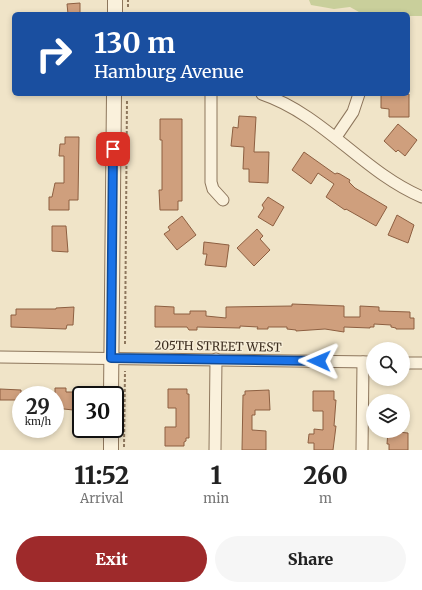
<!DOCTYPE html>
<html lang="en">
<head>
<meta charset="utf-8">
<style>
  body { margin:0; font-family:Merriweather,serif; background:#f6f6f6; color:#222; height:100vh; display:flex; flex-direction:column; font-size:15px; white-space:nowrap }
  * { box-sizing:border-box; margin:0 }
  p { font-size:13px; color:#767676 }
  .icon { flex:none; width:22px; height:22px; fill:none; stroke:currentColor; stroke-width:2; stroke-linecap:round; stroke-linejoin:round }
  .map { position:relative; height:450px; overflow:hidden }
  .details { display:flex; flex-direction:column; background:#fff; flex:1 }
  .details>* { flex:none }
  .banner { position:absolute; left:12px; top:12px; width:398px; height:84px; border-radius:6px; box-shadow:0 2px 6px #0003; background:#1a4fa0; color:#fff; overflow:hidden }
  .buttons { position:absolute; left:366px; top:342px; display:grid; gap:8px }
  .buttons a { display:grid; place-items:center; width:44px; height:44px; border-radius:50%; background:#fff; box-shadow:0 2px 6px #0003; font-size:20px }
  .speed { position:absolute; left:12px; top:386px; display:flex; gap:8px; font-size:20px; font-weight:700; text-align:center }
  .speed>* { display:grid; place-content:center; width:52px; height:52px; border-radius:50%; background:#fff; box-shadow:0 2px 6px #0003; line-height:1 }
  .speed small { font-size:10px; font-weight:400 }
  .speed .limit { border:2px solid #111; border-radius:6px; background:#fff; color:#111 }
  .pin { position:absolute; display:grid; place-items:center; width:34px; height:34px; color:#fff; margin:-17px; border-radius:8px; box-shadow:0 2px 6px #0006 }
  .me { position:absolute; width:44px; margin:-22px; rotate:271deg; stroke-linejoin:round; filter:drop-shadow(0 0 3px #0008) }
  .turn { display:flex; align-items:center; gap:14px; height:84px; padding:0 16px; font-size:18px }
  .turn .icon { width:52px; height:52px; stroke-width:2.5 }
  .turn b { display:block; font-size:28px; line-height:34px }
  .eta { display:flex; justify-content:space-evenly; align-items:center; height:68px; text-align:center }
  .eta b { font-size:24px; font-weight:800; line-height:28px }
  .action { display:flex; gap:8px; margin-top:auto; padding:8px 16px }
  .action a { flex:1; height:46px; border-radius:24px; background:#9e2a2b; color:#fff; font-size:16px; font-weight:800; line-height:46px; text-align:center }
  .action a+a { background:#f6f6f6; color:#222 }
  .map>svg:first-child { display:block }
  .green { fill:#c9cf9b }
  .building { fill:#cf9f7d; stroke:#8d5f41 }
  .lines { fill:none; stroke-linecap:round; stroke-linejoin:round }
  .minor-casing { stroke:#8d765c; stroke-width:13 }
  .tertiary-casing { stroke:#8d765c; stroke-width:16 }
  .path { stroke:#8d765c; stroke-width:2; stroke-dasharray:3 2; stroke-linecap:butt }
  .minor { stroke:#faf1dc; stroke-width:11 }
  .tertiary { stroke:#faf1dc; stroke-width:14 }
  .route-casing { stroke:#114b97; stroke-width:10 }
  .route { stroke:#1a73e8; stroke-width:7 }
  .labels { text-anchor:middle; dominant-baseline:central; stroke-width:3; stroke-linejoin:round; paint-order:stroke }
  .street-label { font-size:12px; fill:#3d2e20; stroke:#f7eed8 }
</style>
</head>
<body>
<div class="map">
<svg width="422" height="450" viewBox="0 0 422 450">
  <rect width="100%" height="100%" fill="#f0e4c8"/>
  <!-- green -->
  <path class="green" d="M309,0H422V16H408V14H359V12L350,7L334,9L311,5Z"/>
  <!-- building -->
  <g class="building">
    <path d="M80,3V14H68L67,4Z"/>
    <path d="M381,94H409V117H389V109L381,108Z"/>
    <path d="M239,116L256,117L254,152H269L268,183L249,182V169H243L244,147L231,146L233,127L238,128Z"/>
    <path d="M160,119H182V201H178V210H160L159,190H162V140H160Z"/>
    <path d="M398,124L417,140L405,156L398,150L396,152L384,141Z"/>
    <path d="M65,137H79L78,200H69V210H49V197H52L55,183H64V156H59L60,144H65Z"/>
    <path d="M304,152L335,174L337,173L340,174L350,180L349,182L355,188L387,207L376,226L346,209L345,210L326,197L334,184L318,173L311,184L292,170Z"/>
    <path d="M268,197L284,207L273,226L258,217L264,208L262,205Z"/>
    <path d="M397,215L414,225L408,243L388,235Z"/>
    <path d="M182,216L196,235L177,250L164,234L170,230L168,227Z"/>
    <path d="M52,226H66L68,252L52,251Z"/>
    <path d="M257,229L263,236L260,239L270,250L254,266L237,248Z"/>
    <path d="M204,242L229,245L226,267L205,265L207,254H203Z"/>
    <path d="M292,304L344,306V317H360V306L379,307V311L410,312V318H414V329H396V328L391,327V325L374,324V327H370V328L344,327V332L325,329L296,331V330L287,329V327H268V329H257L258,327L240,326V328L197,327V330H189L187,327H155V306L174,307V314H190V311H206V316L226,318V307L292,306Z"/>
    <path d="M74,307L73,325H67L66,329L11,327V315H16V309H56V308Z"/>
    <path d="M55,388H66V392H73V410L55,408Z"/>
    <path d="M0,389L21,390V400H0Z"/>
    <path d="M168,389H187V394H189V438H186V441L184,442V446H165V427H176V408H168Z"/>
    <path d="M269,390L270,410H255V415H252V430L266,431V450H242L243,395H245V391Z"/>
    <path d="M313,391H334V400H336L334,426H336L333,450H314V443H308L309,434H314V429L323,430V411H313Z"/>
    <path d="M388,431L408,433V450H389V444H387Z"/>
  </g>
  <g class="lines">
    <defs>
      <g id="minor">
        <path d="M211,94V182L213,189L223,200"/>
        <path d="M262,94C324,115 363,172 422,197"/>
        <path d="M336,137L353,112L359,94"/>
        <path d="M0,357L373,362"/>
        <path d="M403,363H422"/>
        <path d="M215,450L216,359"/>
        <path d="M362,450L363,362"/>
      </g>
      <g id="tertiary">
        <path d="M115,14V0"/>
        <path d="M111,395L114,94"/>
        <path d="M111,450V429"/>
      </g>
    </defs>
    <!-- minor casing -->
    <use href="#minor" class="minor-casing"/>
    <!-- tertiary casing -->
    <use href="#tertiary" class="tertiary-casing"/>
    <!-- path -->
    <g class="path">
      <path d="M128,7V0"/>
      <path d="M125,344L127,99"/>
      <path d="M124,447L125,371"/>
    </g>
    <!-- minor -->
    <use href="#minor" class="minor"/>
    <!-- tertiary -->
    <use href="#tertiary" class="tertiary"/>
  </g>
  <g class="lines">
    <defs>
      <path id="route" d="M113,149L111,358L319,361"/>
    </defs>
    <!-- route casing -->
    <use href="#route" class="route-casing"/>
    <!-- route -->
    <use href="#route" class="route"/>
  </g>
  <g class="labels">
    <!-- street labels -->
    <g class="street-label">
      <text transform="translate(218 346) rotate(1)">205TH STREET WEST</text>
    </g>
  </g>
</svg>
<div class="buttons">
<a><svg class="icon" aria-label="search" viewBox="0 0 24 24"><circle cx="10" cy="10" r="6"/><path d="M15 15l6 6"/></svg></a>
<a><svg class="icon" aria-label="layers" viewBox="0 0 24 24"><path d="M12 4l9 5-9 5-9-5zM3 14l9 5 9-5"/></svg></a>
</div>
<div class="speed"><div>29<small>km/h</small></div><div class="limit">30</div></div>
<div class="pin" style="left:113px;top:149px;background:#d93025"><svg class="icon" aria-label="arrive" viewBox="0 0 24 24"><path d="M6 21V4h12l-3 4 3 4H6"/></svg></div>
<svg class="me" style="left:319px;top:361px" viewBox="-20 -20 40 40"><path d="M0-17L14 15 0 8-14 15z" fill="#1a73e8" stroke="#fff" stroke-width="4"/></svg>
<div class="banner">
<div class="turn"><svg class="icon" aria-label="right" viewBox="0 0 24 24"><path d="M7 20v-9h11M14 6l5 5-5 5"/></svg><div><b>130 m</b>Hamburg Avenue</div></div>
</div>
</div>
<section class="details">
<div class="eta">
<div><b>11:52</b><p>Arrival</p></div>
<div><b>1</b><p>min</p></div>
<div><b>260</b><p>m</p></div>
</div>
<div class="action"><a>Exit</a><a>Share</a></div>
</section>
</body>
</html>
